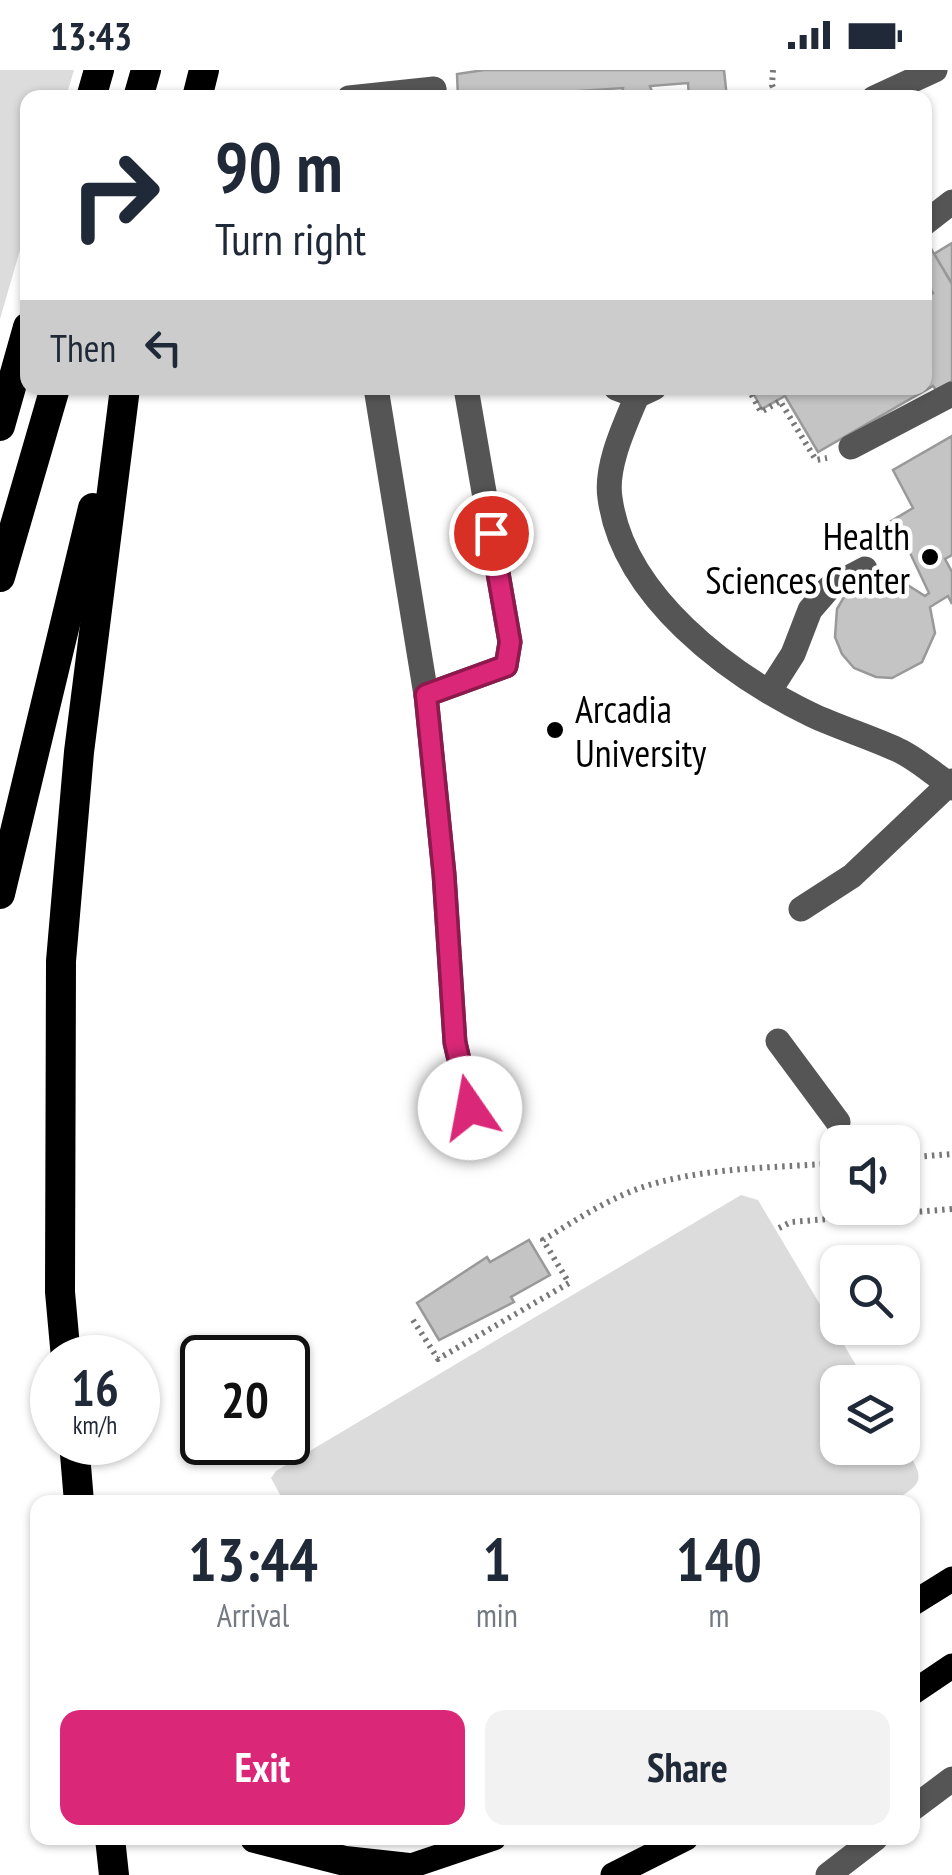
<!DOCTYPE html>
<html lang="en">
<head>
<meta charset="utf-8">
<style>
  body { margin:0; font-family:"PT Sans Narrow",sans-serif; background:#f2f2f3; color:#1f2937; height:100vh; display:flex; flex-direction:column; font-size:38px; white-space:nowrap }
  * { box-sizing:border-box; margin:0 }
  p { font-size:32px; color:#747a83 }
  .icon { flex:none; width:55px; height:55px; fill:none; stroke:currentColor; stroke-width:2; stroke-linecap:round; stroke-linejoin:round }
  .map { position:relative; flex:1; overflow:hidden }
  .side { position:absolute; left:30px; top:1425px; width:890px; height:350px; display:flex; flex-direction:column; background:#fff; border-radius:20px; box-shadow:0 2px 8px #0004 }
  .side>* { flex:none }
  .hud { position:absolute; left:20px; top:20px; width:912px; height:305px; border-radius:20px; box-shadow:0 2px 8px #0004; background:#fff; color:#1f2937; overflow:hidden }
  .tools { position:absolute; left:820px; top:1055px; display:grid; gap:20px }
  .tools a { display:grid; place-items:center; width:100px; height:100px; border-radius:20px; background:#fff; box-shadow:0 2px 8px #0004; font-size:50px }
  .speed { position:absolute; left:30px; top:1265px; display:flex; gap:20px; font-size:50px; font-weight:700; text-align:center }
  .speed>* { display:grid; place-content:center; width:130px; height:130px; border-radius:50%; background:#fff; box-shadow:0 2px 8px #0004; line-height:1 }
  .speed small { font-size:25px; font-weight:400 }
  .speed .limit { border:5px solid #111; border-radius:15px; background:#fff; color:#111 }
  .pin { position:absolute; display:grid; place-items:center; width:85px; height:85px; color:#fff; margin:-42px; border:5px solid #fff; border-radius:50%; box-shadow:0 2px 10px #0007 }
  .me { position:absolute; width:110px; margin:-55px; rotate:348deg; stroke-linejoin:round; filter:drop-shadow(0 0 8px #0008) }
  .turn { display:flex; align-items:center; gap:35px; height:210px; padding:0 30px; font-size:45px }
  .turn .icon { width:130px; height:130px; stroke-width:2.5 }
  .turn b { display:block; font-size:70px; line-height:85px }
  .then { display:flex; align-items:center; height:95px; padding:0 30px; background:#0003; gap:20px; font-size:38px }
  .eta { display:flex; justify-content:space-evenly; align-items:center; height:170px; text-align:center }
  .eta b { font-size:60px; font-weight:800; line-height:70px }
  .button { display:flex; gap:20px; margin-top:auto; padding:20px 30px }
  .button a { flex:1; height:115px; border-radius:20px; background:#db2777; color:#fff; font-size:40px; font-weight:800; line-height:115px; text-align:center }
  .button a+a { background:#f2f2f3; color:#1f2937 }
  .status { display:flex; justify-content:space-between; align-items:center; height:70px; padding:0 50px; background:#fff; direction:ltr }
  .status svg { height:28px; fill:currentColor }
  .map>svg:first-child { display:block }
  .green { fill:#dcdcdc }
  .building { fill:#c4c4c4; stroke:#999; stroke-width:2.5 }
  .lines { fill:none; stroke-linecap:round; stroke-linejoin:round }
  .path { stroke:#777; stroke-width:6; stroke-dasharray:2.5 5; stroke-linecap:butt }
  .minor { stroke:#555; stroke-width:25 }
  .major { stroke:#000; stroke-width:25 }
  .highway { stroke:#000; stroke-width:30 }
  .route-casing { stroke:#8e194d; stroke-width:25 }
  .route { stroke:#db2777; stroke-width:18 }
  .poi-dot { fill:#000; stroke:#fff; stroke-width:4 }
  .labels { text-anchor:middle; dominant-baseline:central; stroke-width:9; stroke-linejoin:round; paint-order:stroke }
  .poi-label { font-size:38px; fill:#000; stroke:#fff; text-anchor:end }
</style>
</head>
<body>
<div class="status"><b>13:43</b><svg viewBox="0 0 49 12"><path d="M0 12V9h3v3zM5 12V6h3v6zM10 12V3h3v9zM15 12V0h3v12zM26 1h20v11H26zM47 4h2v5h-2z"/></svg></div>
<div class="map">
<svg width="952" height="1805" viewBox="0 0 952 1805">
  <rect width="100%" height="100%" fill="#fff"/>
  <!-- green -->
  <g class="green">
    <path d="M0,0H74L66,27L28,28L27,156L0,249Z"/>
    <path d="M741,1125L758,1130L866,1312H838V1378H902L903,1373C923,1408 928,1411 892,1432H284L271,1408L276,1401Z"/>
  </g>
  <!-- building -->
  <g class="building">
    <path d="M484,0H724L727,28H689L688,13L650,16L654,28H621L623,18L566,22L567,28H458L457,4Z"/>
    <path d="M952,173V214L934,184Z"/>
    <path d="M930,177L952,214V311L936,320L933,316L818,382L785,326L762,339L752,321L758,318H925V228L933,223L925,210V180Z"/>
    <path d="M952,366V485L945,489L952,502V534L948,526L930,537L935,563L922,592L892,608L876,607L854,598L842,584L835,567L837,539L844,527L869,508L898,509L925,526L929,523L903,468L893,472L883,456L913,438L893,400Z"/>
    <path d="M529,1170L550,1205L511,1227L514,1232L439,1270L417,1233L487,1187L490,1192Z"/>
  </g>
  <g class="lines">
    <!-- path -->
    <g class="path">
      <path d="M773,0L772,15L778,28"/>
      <path d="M748,318L761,342L780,331L816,390L827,388"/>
      <path d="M902,1088L952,1084"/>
      <path d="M779,1158L791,1152L952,1139"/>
      <path d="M413,1250L438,1289L569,1213L543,1170C576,1150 609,1128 646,1116C707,1097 774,1098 838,1093"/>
    </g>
    <!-- minor -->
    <g class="minor">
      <path d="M349,28L434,19L435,28"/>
      <path d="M874,28L935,0"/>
      <path d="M925,153L952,132"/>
      <path d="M376,318L426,625L506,596L510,572L466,318"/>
      <path d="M616,318L637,326L654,318"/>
      <path d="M637,326C625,355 605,396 610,428C623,526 729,605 812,645C840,658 870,667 898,680C916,688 932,703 949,714L952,711"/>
      <path d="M851,377L952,324"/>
      <path d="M770,620L793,584L810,540L829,518L865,499"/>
      <path d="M426,625L444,804L455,973L470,1038"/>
      <path d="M801,839L852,806L949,714L952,718"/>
      <path d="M778,971L838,1052"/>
      <path d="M912,1739L952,1709"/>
      <path d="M828,1805L876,1768"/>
    </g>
    <!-- major -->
    <g class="major">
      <path d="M912,1534L952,1509"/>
      <path d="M912,1623L952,1596"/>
      <path d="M390,1803L494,1768"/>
      <path d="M613,1805L686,1768"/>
    </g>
    <!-- highway -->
    <g class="highway">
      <path d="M91,28L99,0"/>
      <path d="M138,28L146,0"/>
      <path d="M197,28L204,0"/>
      <path d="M0,356L28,257"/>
      <path d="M0,507L55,318"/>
      <path d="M0,824L93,438"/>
      <path d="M66,1288L60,1222L61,891L79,682L125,318"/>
      <path d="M74,1372L79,1432"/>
      <path d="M110,1768L114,1805"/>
      <path d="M255,1768L345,1791L409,1798"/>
    </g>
  </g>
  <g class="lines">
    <defs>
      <path id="route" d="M470,1038L455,972L444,804L426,625L506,596L510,572L491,463"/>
    </defs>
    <!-- route casing -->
    <use href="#route" class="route-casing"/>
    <!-- route -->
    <use href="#route" class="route"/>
  </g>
  <!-- markers -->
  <g class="poi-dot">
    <circle cx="930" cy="487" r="10"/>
    <circle cx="555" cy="660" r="10"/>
  </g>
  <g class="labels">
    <!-- poi labels -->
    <g class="poi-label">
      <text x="910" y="465">Health<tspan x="910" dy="44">Sciences Center</tspan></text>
      <text x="575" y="638" text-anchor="start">Arcadia<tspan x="575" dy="44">University</tspan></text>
    </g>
  </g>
</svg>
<div class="tools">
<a><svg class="icon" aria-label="sound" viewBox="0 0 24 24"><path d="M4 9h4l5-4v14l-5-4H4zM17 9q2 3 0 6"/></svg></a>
<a><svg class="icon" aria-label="search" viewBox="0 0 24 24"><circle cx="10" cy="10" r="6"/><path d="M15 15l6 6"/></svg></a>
<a><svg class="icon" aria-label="layers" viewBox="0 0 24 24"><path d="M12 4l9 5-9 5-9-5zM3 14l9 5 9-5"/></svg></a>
</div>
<div class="speed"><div>16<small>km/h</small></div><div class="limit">20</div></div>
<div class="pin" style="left:491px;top:463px;background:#d93025"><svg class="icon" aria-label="arrive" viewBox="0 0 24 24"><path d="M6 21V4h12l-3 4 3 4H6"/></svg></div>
<svg class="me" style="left:470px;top:1038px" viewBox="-20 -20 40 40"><circle r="19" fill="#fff"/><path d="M0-13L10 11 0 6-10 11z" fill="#db2777"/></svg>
<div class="hud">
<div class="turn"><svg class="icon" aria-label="right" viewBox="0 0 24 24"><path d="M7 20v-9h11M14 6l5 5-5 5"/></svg><div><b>90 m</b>Turn right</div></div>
<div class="then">Then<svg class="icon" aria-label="left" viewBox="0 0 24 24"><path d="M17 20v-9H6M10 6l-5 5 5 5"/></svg></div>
</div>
<section class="side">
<div class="eta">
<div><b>13:44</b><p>Arrival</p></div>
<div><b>1</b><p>min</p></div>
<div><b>140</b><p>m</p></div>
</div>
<div class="button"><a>Exit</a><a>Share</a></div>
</section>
</div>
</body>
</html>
